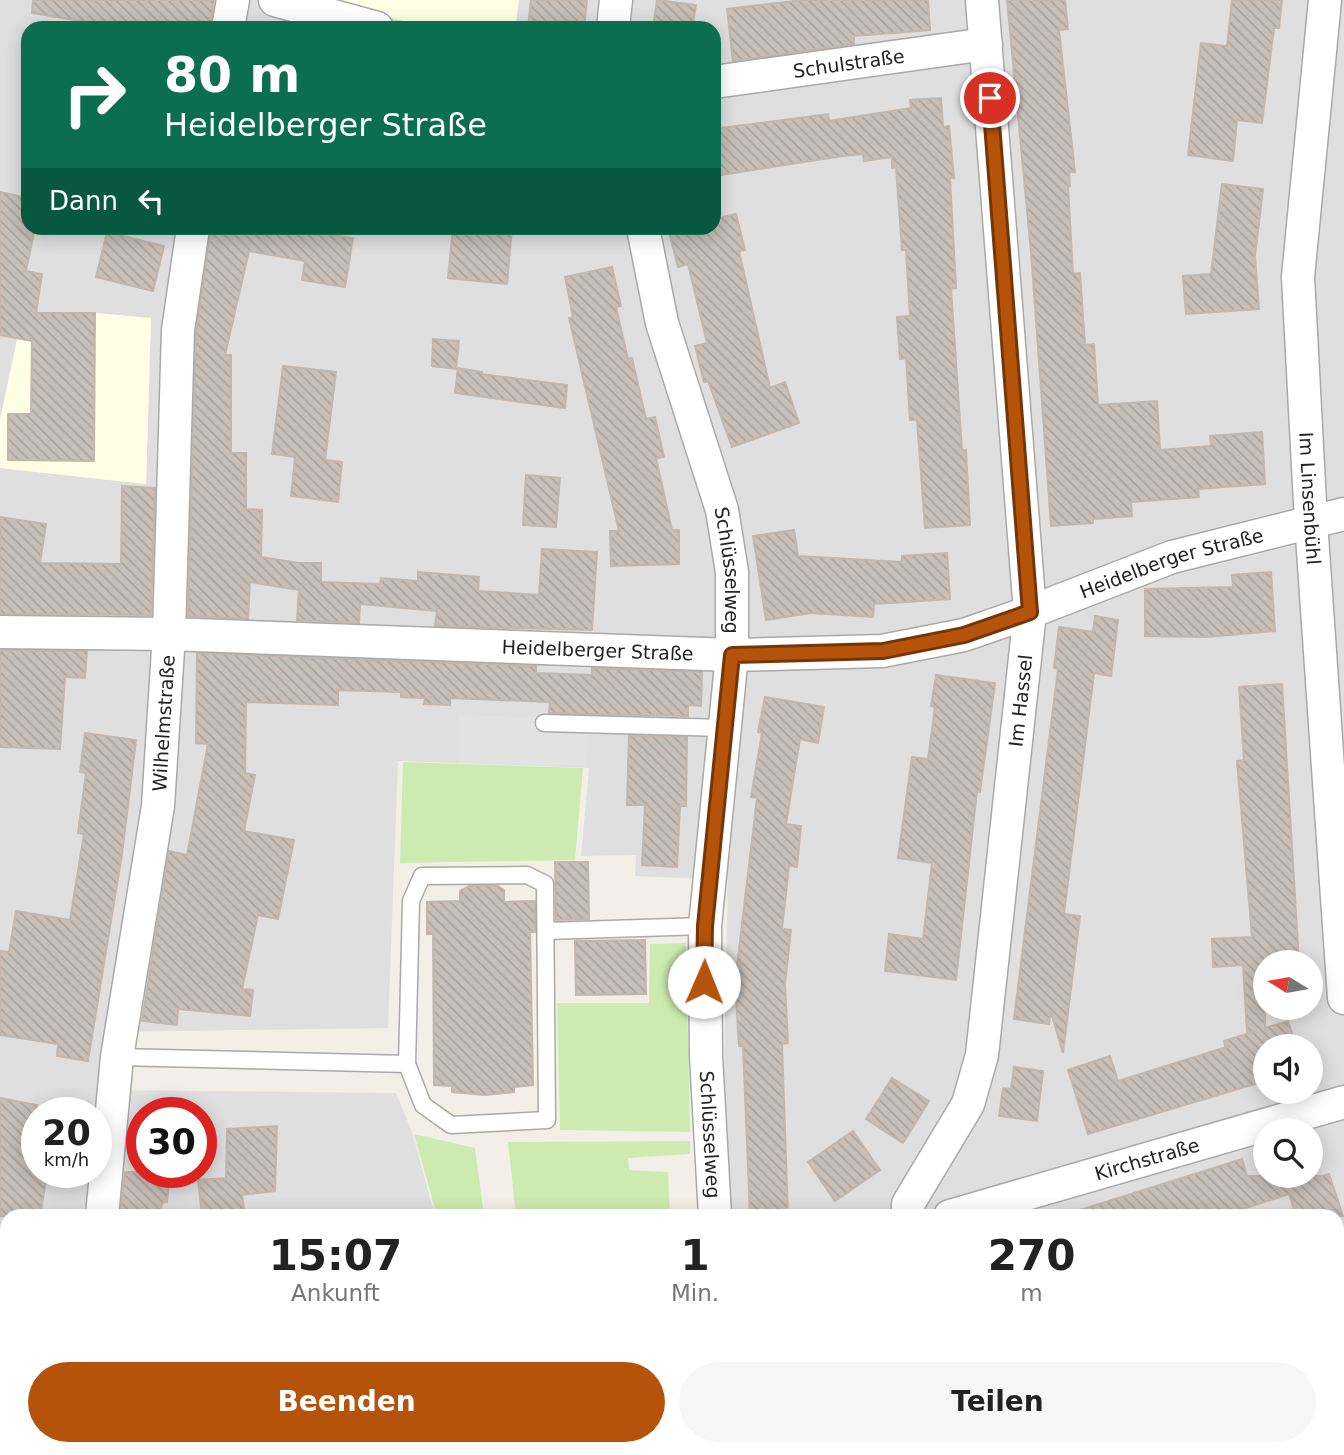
<!DOCTYPE html>
<html lang="de">
<head>
<meta charset="utf-8">
<style>
  body { margin:0; font-family:"DejaVu Sans",sans-serif; background:#f6f6f6; color:#222; height:100vh; display:flex; flex-direction:column; font-size:26px; white-space:nowrap }
  * { box-sizing:border-box; margin:0 }
  p { font-size:23px; color:#767676 }
  .icon { flex:none; width:38px; height:38px; fill:none; stroke:currentColor; stroke-width:2; stroke-linecap:round; stroke-linejoin:round }
  .map { position:relative; flex:1; overflow:hidden }
  .sheet { position:absolute; left:0px; top:1209px; width:1344px; height:247px; display:flex; flex-direction:column; background:#fff; border-radius:21px 21px 0 0; box-shadow:0 4px 18px #0003 }
  .sheet>* { flex:none }
  .top-card { position:absolute; left:21px; top:21px; width:700px; height:214px; border-radius:21px; box-shadow:0 4px 18px #0003; background:#0b6e4f; color:#fff; overflow:hidden }
  .needle { width:46px; rotate:281deg }
  .buttons { position:absolute; left:1253px; top:950px; display:grid; gap:14px }
  .buttons a { display:grid; place-items:center; width:70px; height:70px; border-radius:50%; background:#fff; box-shadow:0 4px 18px #0003; font-size:35px }
  .speed { position:absolute; left:21px; top:1097px; display:flex; gap:14px; font-size:35px; font-weight:700; text-align:center }
  .speed>* { display:grid; place-content:center; width:91px; height:91px; border-radius:50%; background:#fff; box-shadow:0 4px 18px #0003; line-height:1 }
  .speed small { font-size:18px; font-weight:400 }
  .speed .limit { border:10px solid #d22; background:#fff; color:#111 }
  .pin { position:absolute; display:grid; place-items:center; width:60px; height:60px; color:#fff; margin:-30px; border:4px solid #fff; border-radius:50%; box-shadow:0 2px 7px #0007 }
  .me { position:absolute; width:77px; margin:-38px; rotate:1deg; stroke-linejoin:round; filter:drop-shadow(0 0 5px #0008) }
  .turn { display:flex; align-items:center; gap:24px; height:147px; padding:0 28px; font-size:32px }
  .turn .icon { width:91px; height:91px; stroke-width:2.5 }
  .turn b { display:block; font-size:49px; line-height:60px }
  .then { display:flex; align-items:center; height:66px; padding:0 28px; background:#0003; gap:14px; font-size:26px }
  .eta { display:flex; justify-content:space-evenly; align-items:center; height:119px; text-align:center }
  .eta b { font-size:42px; font-weight:700; line-height:49px }
  .cta { display:flex; gap:14px; margin-top:auto; padding:14px 28px }
  .cta a { flex:1; height:80px; border-radius:42px; background:#b45309; color:#fff; font-size:28px; font-weight:700; line-height:80px; text-align:center }
  .cta a+a { background:#f6f6f6; color:#222 }
  .map>svg:first-child { display:block }
  .residential { fill:#e0dfdf; fill-rule:evenodd }
  .education { fill:#ffffe5 }
  .grass { fill:#cdebb0 }
  .parking { fill:#e2e2e2 }
  .building { fill:url(#building-back-hatch); stroke:#c4b6ab; stroke-width:2 }
  .lines { fill:none; stroke-linecap:round; stroke-linejoin:round }
  .service-casing { stroke:#a9a9a9; stroke-width:19 }
  .minor-casing { stroke:#a9a9a9; stroke-width:35 }
  .service { stroke:#fff; stroke-width:16 }
  .minor { stroke:#fff; stroke-width:32 }
  .route-casing { stroke:#753606; stroke-width:18 }
  .route { stroke:#b45309; stroke-width:12 }
  .labels { text-anchor:middle; dominant-baseline:central; stroke-width:5; stroke-linejoin:round; paint-order:stroke }
  .street-label { font-size:19px; fill:#222; stroke:#fff }
</style>
</head>
<body>
<div class="map">
<svg width="1344" height="1455" viewBox="0 0 1344 1455">
  <defs>
    <pattern id="building-back-hatch" width="6" height="6" patternUnits="userSpaceOnUse" patternTransform="scale(1.75)"><rect width="6" height="6" fill="#c7bfb8"/><path d="M-1 5l2 2M0 0l6 6M5-1l2 2" fill="none" stroke="#aba49e"/></pattern>
  </defs>
  <rect width="100%" height="100%" fill="#f2efe9"/>
  <!-- residential -->
  <path class="residential" d="M0,0H1344V1455H0V468L146,484L151,318L95,313L23,312L0,420ZM28,28H714V228H28ZM398,761L589,768L581,856L636,855L635,876L728,880L724,1071L730,1216H1337V1449H7V1216H435L412,1132L396,1093L100,1090L105,1032L388,1028ZM1265,962H1311V1008H1265ZM1265,1046H1311V1092H1265ZM37,1113H96V1172H37ZM142,1113H201V1172H142ZM1265,1130H1311V1176H1265Z"/>
  <!-- education -->
  <g class="education">
    <path d="M322,0H519L515,28H431Z"/>
    <path d="M23,312L95,313L151,318L146,484L0,468V420Z"/>
  </g>
  <!-- grass -->
  <g class="grass">
    <path d="M403,762L583,768L575,860L400,863Z"/>
    <path d="M686,943L690,1132L560,1130L557,1003H649L650,944Z"/>
    <path d="M414,1134L475,1148L484,1216H437Z"/>
    <path d="M690,1141V1154L628,1158L629,1170L668,1172L670,1216H516L508,1142Z"/>
  </g>
  <!-- parking -->
  <path class="parking" d="M458,715L589,719L587,766L458,763Z"/>
  <!-- building -->
  <g class="building">
    <path d="M33,0H214L210,28H123L32,13Z"/>
    <path d="M531,0H587L584,28H528Z"/>
    <path d="M657,0L696,5L692,28H653Z"/>
    <path d="M803,0H928L930,30L854,36V44L733,61L727,9Z"/>
    <path d="M1007,0H1065L1068,29L1059,30L1075,172H1069L1070,186H1068L1073,274L1080,273L1085,345L1094,344L1098,405L1157,401L1160,450L1211,446L1210,436L1262,432L1265,484L1198,489L1199,497L1131,502L1132,516L1093,519V523L1051,526L1031,252Z"/>
    <path d="M1232,0H1282L1279,28H1274L1262,123L1237,120L1233,161L1188,155L1201,43L1227,46Z"/>
    <path d="M941,98L943,127L949,126L954,178H950L956,288L951,289L962,450H966L970,525L925,528L917,420H910L906,358L900,359L897,317L910,316L906,250H902L896,167L892,168V157L864,161L863,154L843,156L714,176V129L828,114L829,121L911,108L910,100Z"/>
    <path d="M1222,184L1263,189L1255,256L1259,309L1186,314L1183,276L1211,274Z"/>
    <path d="M0,192L28,198V228H35L26,271L42,274L36,313H95L94,461L8,460V414H31L32,341L0,335Z"/>
    <path d="M736,214L745,250L739,251L770,388L785,382L799,423L732,447L708,381L704,382L695,346L707,343L688,264L678,267L668,228H714V219Z"/>
    <path d="M211,228H284L353,238L345,287L302,280L305,261L249,251L225,355H231V453H246V509L262,510L261,557L299,563H321V582L380,584L381,578L418,581V572L479,577L478,591L539,595L542,549L597,552L592,630L435,626L437,611L360,604L359,623L297,620L299,590L250,582L248,619L188,616L196,332Z"/>
    <path d="M453,228H512L507,284L448,278Z"/>
    <path d="M107,232L164,246L153,291L96,277Z"/>
    <path d="M612,267L621,306L616,307L628,359L632,358L646,419L655,417L664,457L656,458L672,530H679V564L611,566L610,531H619L569,318L573,317L565,277Z"/>
    <path d="M433,339L459,341L456,369L432,366Z"/>
    <path d="M283,366L336,372L325,460L342,462L338,502L291,496L295,457L272,454Z"/>
    <path d="M458,368L482,372L481,374L567,385L565,408L455,393Z"/>
    <path d="M526,475L560,478L556,527L523,525Z"/>
    <path d="M122,486L155,488L151,615L0,614V517L46,524L40,563L121,564Z"/>
    <path d="M794,530L798,556L902,562V556L947,553L950,599L874,604L873,617L811,613L766,620L753,536Z"/>
    <path d="M1271,572L1275,631L1206,637L1145,636V589L1233,587L1232,575Z"/>
    <path d="M1095,616L1118,620L1111,676L1094,673L1064,914L1080,916L1063,1053L1051,1012L1049,1024L1014,1019L1058,669L1054,668L1059,627L1093,632Z"/>
    <path d="M0,650L87,651L85,678L65,677L60,749L0,747Z"/>
    <path d="M197,653L536,666V673L592,675V668L702,672L701,706L688,705V716L549,713L550,702L450,698V705L424,704L425,698L401,697V692L338,690V705L246,702L245,773L255,775L244,831L294,840L278,919L258,915L242,989L253,990L250,1016L178,1009L177,1025L142,1021L169,851L187,855L208,744L196,743Z"/>
    <path d="M936,675L995,683L980,792L977,791L956,980L885,971L889,934L923,939L932,863L898,858L912,757L928,759L935,707L931,706Z"/>
    <path d="M1282,684L1299,962H1265V1028L1288,1021L1296,1046H1265V1081L1088,1134L1068,1070L1110,1056L1118,1081L1230,1046H1225L1224,1041L1256,1031L1247,1032L1243,965L1213,967L1212,939L1252,937L1237,761L1244,760L1239,687Z"/>
    <path d="M765,697L824,707L818,743L800,739L786,824L801,826L797,867L789,866L782,929L791,930L785,984L788,1043L782,1044L788,1216H750L743,1046H739L735,983L757,798L751,797L762,733L758,732Z"/>
    <path d="M85,733L136,740L122,854L88,1061L57,1056L58,1044L0,1035V951L9,952L16,911L70,920L84,834L78,833L86,773L80,772Z"/>
    <path d="M629,736L687,737L686,806H680L677,867L642,865L645,805H627Z"/>
    <path d="M555,862H588L589,919L556,920Z"/>
    <path d="M469,886H498L504,890V902L535,901V932H530L533,1085L514,1087V1092L485,1095L452,1092V1086L434,1085L433,934H427V902L460,901V891Z"/>
    <path d="M645,940L646,994L576,995L575,941Z"/>
    <path d="M1014,1067L1043,1071L1037,1121L999,1116L1003,1088L1011,1089Z"/>
    <path d="M892,1078L929,1101L903,1143L866,1119Z"/>
    <path d="M0,1098L37,1105V1174L47,1175L40,1216H0Z"/>
    <path d="M277,1126L275,1191L242,1195L245,1216H202L198,1180L226,1178L227,1129Z"/>
    <path d="M853,1131L880,1170L835,1201L808,1162Z"/>
    <path d="M1242,1159L1247,1176H1322L1329,1174L1343,1216H1296L1289,1194L1221,1216H1078L1077,1211Z"/>
    <path d="M125,1172H170L167,1202L162,1203L160,1216H120Z"/>
  </g>
  <g class="lines">
    <defs>
      <g id="service">
        <path d="M544,723L725,728"/>
        <path d="M527,875L545,884L547,1120L451,1125L423,1105L407,1064L411,901L422,876Z"/>
        <path d="M546,931L705,926"/>
        <path d="M117,1057L407,1064"/>
      </g>
      <g id="minor">
        <path d="M275,0L377,28"/>
        <path id="s1" d="M1325,0L1298,277L1311,522L1344,998"/>
        <path d="M228,28L233,0"/>
        <path d="M613,28L616,0"/>
        <path id="s2" d="M714,82L986,44"/>
        <path id="s3" d="M643,228L662,323L722,510L732,572V655L705,926L706,1056L715,1216"/>
        <path id="s4" d="M0,632L169,634L732,655L882,651L964,635L1030,612L1172,557L1344,514"/>
        <path id="s5" d="M102,1216L117,1057L158,806L169,634L178,330L193,228"/>
        <path id="s6" d="M908,1216V1204L968,1104L982,1055L1030,612L982,0"/>
        <path id="s7" d="M950,1216L1344,1102"/>
        <path d="M721,1449V1455"/>
        <path d="M64,1455L65,1449"/>
        <path d="M102,1455L130,1449"/>
      </g>
    </defs>
    <!-- service casing -->
    <use href="#service" class="service-casing"/>
    <!-- minor casing -->
    <use href="#minor" class="minor-casing"/>
    <!-- service -->
    <use href="#service" class="service"/>
    <!-- minor -->
    <use href="#minor" class="minor"/>
  </g>
  <g class="lines">
    <defs>
      <path id="route" d="M704,982L705,926L732,655L883,651L964,635L1030,612L990,98"/>
    </defs>
    <!-- route casing -->
    <use href="#route" class="route-casing"/>
    <!-- route -->
    <use href="#route" class="route"/>
  </g>
  <g class="labels">
    <!-- street labels -->
    <g class="street-label">
      <text stroke="none"><textPath href="#s2" startOffset="136">Schulstraße</textPath></text>
      <text stroke="none"><textPath href="#s1" startOffset="500">Im Linsenbühl</textPath></text>
      <text stroke="none"><textPath href="#s4" startOffset="1186">Heidelberger Straße</textPath></text>
      <text stroke="none"><textPath href="#s3" startOffset="354">Schlüsselweg</textPath></text>
      <text stroke="none"><textPath href="#s4" startOffset="598">Heidelberger Straße</textPath></text>
      <text stroke="none"><textPath href="#s6" startOffset="536">Im Hassel</textPath></text>
      <text stroke="none"><textPath href="#s5" startOffset="497">Wilhelmstraße</textPath></text>
      <text stroke="none"><textPath href="#s3" startOffset="920">Schlüsselweg</textPath></text>
      <text stroke="none"><textPath href="#s7" startOffset="205">Kirchstraße</textPath></text>
    </g>
  </g>
</svg>
<div class="buttons">
<a><svg class="needle" viewBox="-14 -14 28 28"><path d="M0-13l5 13h-10z" fill="#e53935"/><path d="M0 13l5-13h-10z" fill="#767676"/></svg></a>
<a><svg class="icon" aria-label="sound" viewBox="0 0 24 24"><path d="M4 9h4l5-4v14l-5-4H4zM17 9q2 3 0 6"/></svg></a>
<a><svg class="icon" aria-label="search" viewBox="0 0 24 24"><circle cx="10" cy="10" r="6"/><path d="M15 15l6 6"/></svg></a>
</div>
<div class="speed"><div>20<small>km/h</small></div><div class="limit">30</div></div>
<div class="pin" style="left:990px;top:98px;background:#d93025"><svg class="icon" aria-label="arrive" viewBox="0 0 24 24"><path d="M6 21V4h12l-3 4 3 4H6"/></svg></div>
<svg class="me" style="left:704px;top:982px" viewBox="-20 -20 40 40"><circle r="19" fill="#fff"/><path d="M0-13L10 11 0 6-10 11z" fill="#b45309"/></svg>
<div class="top-card">
<div class="turn"><svg class="icon" aria-label="right" viewBox="0 0 24 24"><path d="M7 20v-9h11M14 6l5 5-5 5"/></svg><div><b>80 m</b>Heidelberger Straße</div></div>
<div class="then">Dann<svg class="icon" aria-label="left" viewBox="0 0 24 24"><path d="M17 20v-9H6M10 6l-5 5 5 5"/></svg></div>
</div>
<section class="sheet">
<div class="eta">
<div><b>15:07</b><p>Ankunft</p></div>
<div><b>1</b><p>Min.</p></div>
<div><b>270</b><p>m</p></div>
</div>
<div class="cta"><a>Beenden</a><a>Teilen</a></div>
</section>
</div>
</body>
</html>
